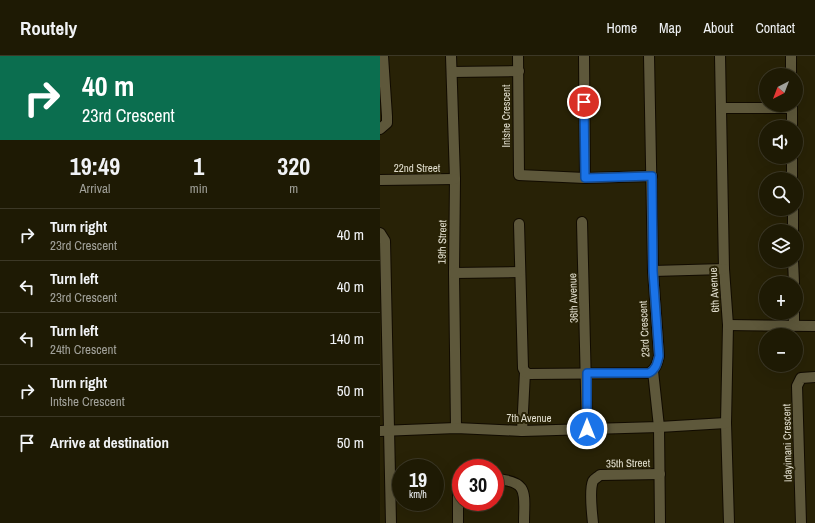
<!DOCTYPE html>
<html lang="en">
<head>
<meta charset="utf-8">
<style>
  body { margin:0; font-family:"Archivo Narrow",sans-serif; background:#2b2713; color:#f1f3f6; height:100vh; display:flex; flex-direction:column; font-size:15px; white-space:nowrap }
  * { box-sizing:border-box; margin:0 }
  p { font-size:13px; color:#a1a19a }
  .icon { flex:none; width:22px; height:22px; fill:none; stroke:currentColor; stroke-width:2; stroke-linecap:round; stroke-linejoin:round }
  .map { position:relative; flex:1; overflow:hidden }
  .drawer { display:flex; flex-direction:column; background:#1e1a04; width:380px }
  .drawer>* { flex:none }
  .top-card { background:#0b6e4f; color:#fff; overflow:hidden }
  .needle { width:26px; rotate:222deg }
  .tools { position:absolute; left:379px; top:12px; display:grid; gap:8px }
  .tools a { display:grid; place-items:center; width:44px; height:44px; border-radius:50%; background:#1e1a04; box-shadow:0 4px 16px #0002,0 0 0 1px #3c3826; font-size:20px }
  .speed { position:absolute; left:12px; top:403px; display:flex; gap:8px; font-size:20px; font-weight:700; text-align:center }
  .speed>* { display:grid; place-content:center; width:52px; height:52px; border-radius:50%; background:#1e1a04; box-shadow:0 4px 16px #0002,0 0 0 1px #3c3826; line-height:1 }
  .speed small { font-size:10px; font-weight:400 }
  .speed .limit { border:6px solid #d22; background:#fff; color:#111 }
  .pin { position:absolute; display:grid; place-items:center; width:34px; height:34px; color:#fff; margin:-17px; border:2px solid #fff; border-radius:50%; box-shadow:0 1px 4px #0007 }
  .me { position:absolute; width:44px; margin:-22px; rotate:0deg; stroke-linejoin:round; filter:drop-shadow(0 0 3px #0008) }
  .turn { display:flex; align-items:center; gap:14px; height:84px; padding:0 16px; font-size:18px }
  .turn .icon { width:52px; height:52px; stroke-width:2.5 }
  .turn b { display:block; font-size:28px; line-height:34px }
  .eta { display:flex; justify-content:space-evenly; align-items:center; height:68px; text-align:center }
  .eta b { font-size:24px; font-weight:700; line-height:28px }
  ul { padding:0; list-style:none }
  li { display:flex; align-items:center; gap:12px; height:52px; padding:0 16px; border-top:1px solid #3c3826 }
  li div { flex:1 }
  li b { display:block; font-size:15px }
  li em { font-style:normal }
  header { display:flex; align-items:center; gap:24px; box-sizing:border-box; height:56px; padding:0 20px; background:#1e1a04; border-bottom:1px solid #3c3826 }
  header strong { font-size:19px }
  nav { display:flex; gap:22px; margin-inline-start:auto; font-size:14px }
  main { display:flex; flex:1; min-height:0 }
  .map>svg:first-child { display:block }
  .lines { fill:none; stroke-linecap:round; stroke-linejoin:round }
  .minor-casing { stroke:#110b00; stroke-width:12 }
  .minor { stroke:#5e583b; stroke-width:10 }
  .route-casing { stroke:#114b97; stroke-width:10 }
  .route { stroke:#1a73e8; stroke-width:7 }
  .labels { text-anchor:middle; dominant-baseline:central; stroke-width:4; stroke-linejoin:round; paint-order:stroke }
  .street-label { font-size:11px; fill:#e0ddcd; stroke:#282206 }
</style>
</head>
<body>
<header>
<strong>Routely</strong>
<nav><a>Home</a><a>Map</a><a>About</a><a>Contact</a></nav>
</header>
<main>
<section class="drawer">
<div class="top-card">
<div class="turn"><svg class="icon" aria-label="right" viewBox="0 0 24 24"><path d="M7 20v-9h11M14 6l5 5-5 5"/></svg><div><b>40 m</b>23rd Crescent</div></div>
</div>
<div class="eta">
<div><b>19:49</b><p>Arrival</p></div>
<div><b>1</b><p>min</p></div>
<div><b>320</b><p>m</p></div>
</div>
<ul>
<li><svg class="icon" aria-label="right" viewBox="0 0 24 24"><path d="M7 20v-9h11M14 6l5 5-5 5"/></svg><div><b>Turn right</b><p>23rd Crescent</p></div><em>40 m</em></li>
<li><svg class="icon" aria-label="left" viewBox="0 0 24 24"><path d="M17 20v-9H6M10 6l-5 5 5 5"/></svg><div><b>Turn left</b><p>23rd Crescent</p></div><em>40 m</em></li>
<li><svg class="icon" aria-label="left" viewBox="0 0 24 24"><path d="M17 20v-9H6M10 6l-5 5 5 5"/></svg><div><b>Turn left</b><p>24th Crescent</p></div><em>140 m</em></li>
<li><svg class="icon" aria-label="right" viewBox="0 0 24 24"><path d="M7 20v-9h11M14 6l5 5-5 5"/></svg><div><b>Turn right</b><p>Intshe Crescent</p></div><em>50 m</em></li>
<li><svg class="icon" aria-label="arrive" viewBox="0 0 24 24"><path d="M6 21V4h12l-3 4 3 4H6"/></svg><div><b>Arrive at destination</b></div><em>50 m</em></li>
</ul>
</section>
<div class="map">
<svg width="435" height="467" viewBox="0 0 435 467">
  <rect width="100%" height="100%" fill="#282206"/>
  <g class="lines">
    <defs>
      <g id="minor">
        <path d="M71,0L75,123L74,217L76,372"/>
        <path d="M138,0L139,119L205,122L272,120"/>
        <path d="M204,0L205,122"/>
        <path d="M340,0L344,213L348,269L346,367L349,467"/>
        <path d="M411,0V19"/>
        <path d="M72,16L139,15"/>
        <path d="M412,49V71"/>
        <path d="M341,52H412"/>
        <path d="M0,73L7,67V60L3,0"/>
        <path d="M412,101V123"/>
        <path d="M0,124L75,123"/>
        <path d="M413,153V175"/>
        <path d="M202,166L207,373"/>
        <path d="M139,168L143,312L145,316L142,375"/>
        <path d="M0,177L5,185L11,467"/>
        <path d="M413,205L414,227"/>
        <path d="M273,215L344,213"/>
        <path d="M74,217L140,216"/>
        <path d="M414,257V269"/>
        <path d="M348,269L435,270"/>
        <path d="M273,315L279,371L280,467"/>
        <path d="M145,316L149,318L269,317C276,313 277,308 279,300L273,215L269,0"/>
        <path d="M0,375L76,372L142,375L279,371L346,367"/>
        <path d="M115,423C150,425 144,438 144,467"/>
        <path d="M78,467V430L81,424"/>
        <path d="M213,467C212,457 209,434 213,425C214,423 218,421 220,419L280,418"/>
        <path d="M421,467L417,330L421,322L435,321"/>
      </g>
    </defs>
    <!-- minor casing -->
    <use href="#minor" class="minor-casing"/>
    <!-- minor -->
    <use href="#minor" class="minor"/>
  </g>
  <g class="lines">
    <defs>
      <path id="route" d="M204,46L205,122L272,120L273,215L279,300C277,308 276,313 269,317H207V373"/>
    </defs>
    <!-- route casing -->
    <use href="#route" class="route-casing"/>
    <!-- route -->
    <use href="#route" class="route"/>
  </g>
  <g class="labels">
    <!-- street labels -->
    <g class="street-label">
      <text transform="translate(126 60) rotate(-90)">Intshe Crescent</text>
      <text x="37" y="112">22nd Street</text>
      <text transform="translate(62 186) rotate(-89)">19th Street</text>
      <text transform="translate(334 234) rotate(-93)">6th Avenue</text>
      <text transform="translate(193 242) rotate(-92)">36th Avenue</text>
      <text transform="translate(264 273) rotate(-93)">23rd Crescent</text>
      <text x="149" y="362">7th Avenue</text>
      <text transform="translate(407 387) rotate(-91)">Idayimani Crescent</text>
      <text transform="translate(248 407) rotate(-1)">35th Street</text>
    </g>
  </g>
</svg>
<div class="tools">
<a><svg class="needle" viewBox="-14 -14 28 28"><path d="M0-13l5 13h-10z" fill="#e53935"/><path d="M0 13l5-13h-10z" fill="#a1a19a"/></svg></a>
<a><svg class="icon" aria-label="sound" viewBox="0 0 24 24"><path d="M4 9h4l5-4v14l-5-4H4zM17 9q2 3 0 6"/></svg></a>
<a><svg class="icon" aria-label="search" viewBox="0 0 24 24"><circle cx="10" cy="10" r="6"/><path d="M15 15l6 6"/></svg></a>
<a><svg class="icon" aria-label="layers" viewBox="0 0 24 24"><path d="M12 4l9 5-9 5-9-5zM3 14l9 5 9-5"/></svg></a>
<a>+</a>
<a>−</a>
</div>
<div class="speed"><div>19<small>km/h</small></div><div class="limit">30</div></div>
<div class="pin" style="left:204px;top:46px;background:#d93025"><svg class="icon" aria-label="arrive" viewBox="0 0 24 24"><path d="M6 21V4h12l-3 4 3 4H6"/></svg></div>
<svg class="me" style="left:207px;top:373px" viewBox="-20 -20 40 40"><circle r="17" fill="#1a73e8" stroke="#fff" stroke-width="3"/><path d="M0-11L8 9 0 5-8 9z" fill="#fff"/></svg>
</div>
</main>
</body>
</html>
